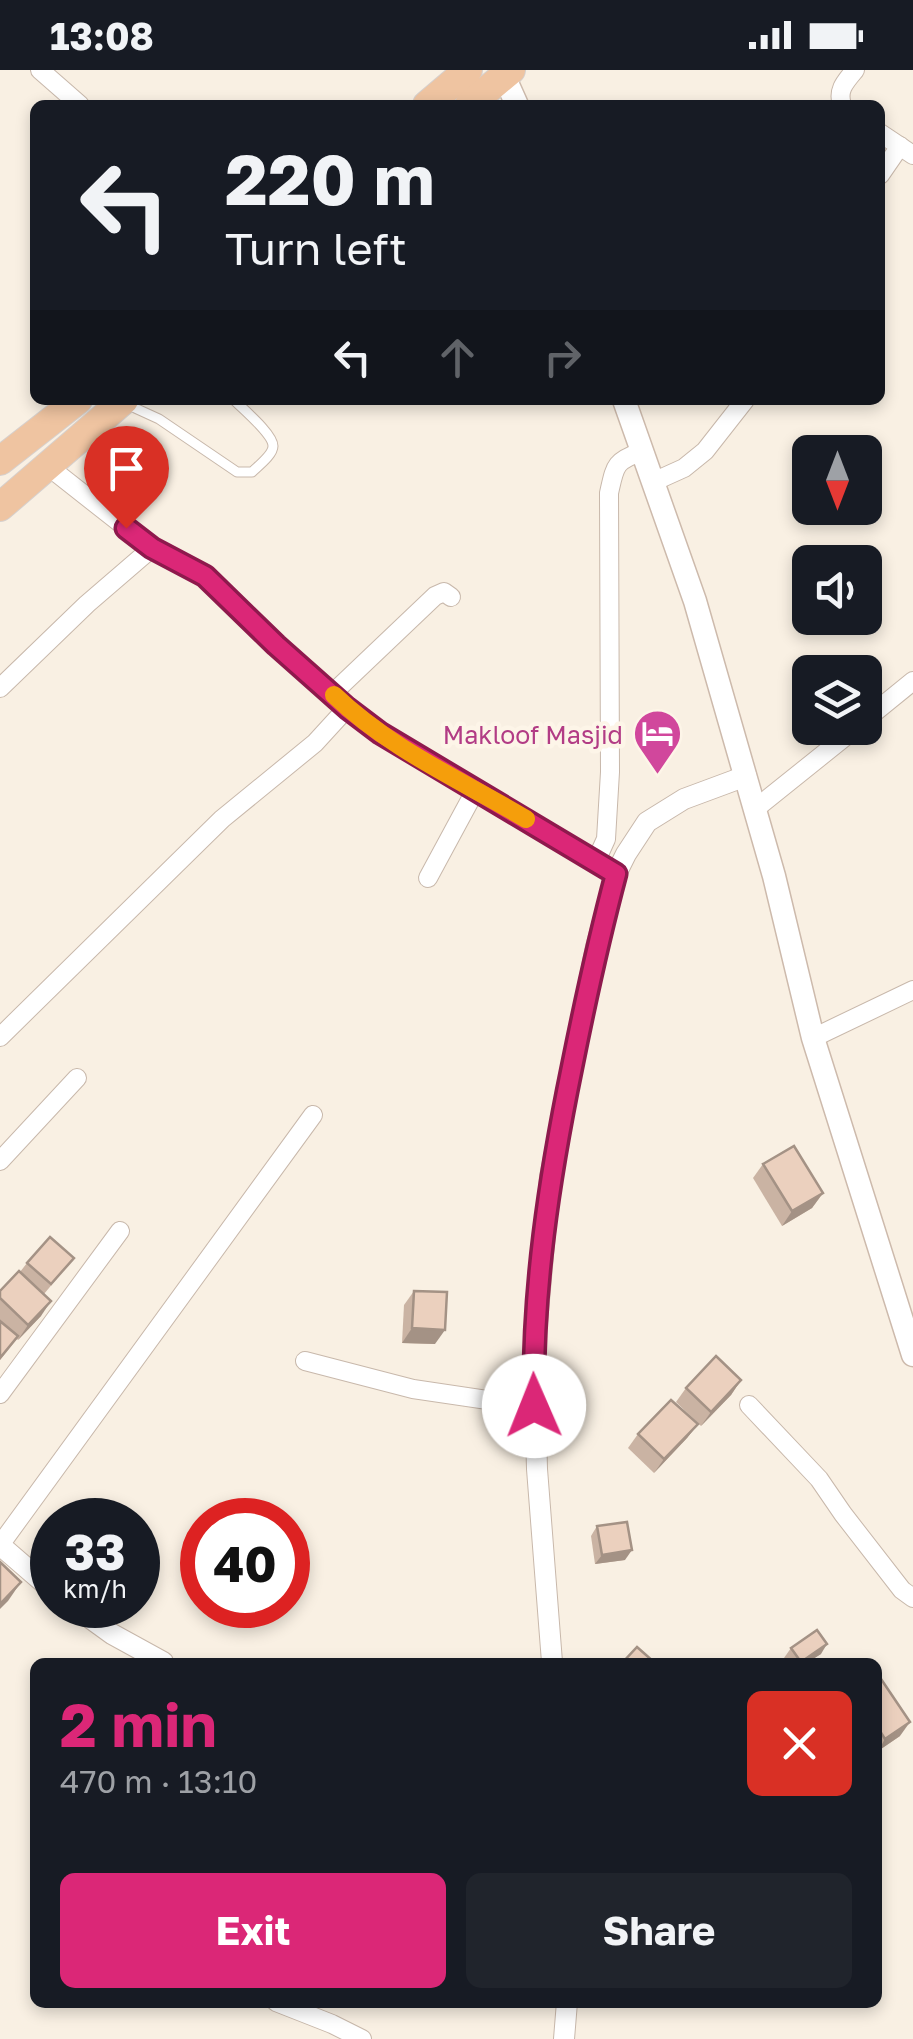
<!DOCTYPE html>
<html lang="en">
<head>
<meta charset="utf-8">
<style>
  body { margin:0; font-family:"Golos Text",sans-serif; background:#20242c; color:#f1f3f6; height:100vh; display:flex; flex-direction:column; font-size:38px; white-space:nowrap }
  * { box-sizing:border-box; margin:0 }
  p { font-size:32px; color:#9ea1a6 }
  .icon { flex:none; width:55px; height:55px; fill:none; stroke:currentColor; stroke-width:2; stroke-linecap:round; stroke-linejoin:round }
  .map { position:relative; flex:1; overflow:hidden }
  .side { position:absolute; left:30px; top:1588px; width:852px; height:350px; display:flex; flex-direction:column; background:#171b24; border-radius:15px; box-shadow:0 5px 15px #0003 }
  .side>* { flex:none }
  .top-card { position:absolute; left:30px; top:30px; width:855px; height:305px; border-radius:15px; box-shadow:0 5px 15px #0003; background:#171b24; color:#f1f3f6; overflow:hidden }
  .needle { width:65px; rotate:180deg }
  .controls { position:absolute; left:792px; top:365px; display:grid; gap:20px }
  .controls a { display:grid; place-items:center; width:90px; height:90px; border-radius:15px; background:#171b24; box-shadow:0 5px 15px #0003; font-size:50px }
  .speed { position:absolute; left:30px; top:1428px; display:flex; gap:20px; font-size:50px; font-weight:700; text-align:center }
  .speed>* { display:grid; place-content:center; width:130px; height:130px; border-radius:50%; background:#171b24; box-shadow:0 5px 15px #0003; line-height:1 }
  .speed small { font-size:25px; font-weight:400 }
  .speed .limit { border:15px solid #d22; background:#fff; color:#111 }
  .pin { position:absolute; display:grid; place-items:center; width:85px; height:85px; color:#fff; margin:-102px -42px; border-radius:50% 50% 50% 0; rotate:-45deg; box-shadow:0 0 10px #0007 }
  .pin .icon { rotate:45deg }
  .me { position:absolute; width:110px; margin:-55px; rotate:359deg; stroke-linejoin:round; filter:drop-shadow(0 0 8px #0008) }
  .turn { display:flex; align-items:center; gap:35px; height:210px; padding:0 30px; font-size:45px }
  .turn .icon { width:130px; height:130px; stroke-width:2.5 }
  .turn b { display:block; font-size:70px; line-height:85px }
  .lanes { display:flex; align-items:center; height:95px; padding:0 30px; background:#0003; justify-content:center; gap:50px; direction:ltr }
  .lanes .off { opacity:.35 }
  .round { display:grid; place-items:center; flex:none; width:105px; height:105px; border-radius:15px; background:#20242c }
  .headline { display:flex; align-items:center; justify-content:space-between; height:170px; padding:0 30px }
  h1 { font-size:60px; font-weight:700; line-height:75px; color:#db2777 }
  .action { display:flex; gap:20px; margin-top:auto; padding:20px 30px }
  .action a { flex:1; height:115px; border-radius:15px; background:#db2777; color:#fff; font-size:40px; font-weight:700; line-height:115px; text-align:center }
  .action a+a { background:#20242c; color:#f1f3f6 }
  .status { display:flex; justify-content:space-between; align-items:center; height:70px; padding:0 50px; background:#171b24; direction:ltr }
  .status svg { height:28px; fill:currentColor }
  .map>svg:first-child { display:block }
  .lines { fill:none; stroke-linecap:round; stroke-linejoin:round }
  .service-casing { stroke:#c8b8ab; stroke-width:11 }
  .minor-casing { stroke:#c8b8ab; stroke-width:20 }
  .tertiary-casing { stroke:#c8b8ab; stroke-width:22 }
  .secondary-casing { stroke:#cdbaac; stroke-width:25 }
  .trunk-casing { stroke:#d6d0cd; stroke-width:30 }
  .service { stroke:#fff; stroke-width:9 }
  .minor { stroke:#fff; stroke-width:18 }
  .tertiary { stroke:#fff; stroke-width:20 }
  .secondary { stroke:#fff; stroke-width:22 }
  .trunk { stroke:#efc4a1; stroke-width:28 }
  .wall { fill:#cab3a3 }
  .shaded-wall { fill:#a49285 }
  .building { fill:#ebd0be; stroke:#a49285; stroke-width:2.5 }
  .route-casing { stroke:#8e194d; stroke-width:25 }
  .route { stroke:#db2777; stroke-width:18 }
  .slow { stroke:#f59e0b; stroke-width:18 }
  .labels { text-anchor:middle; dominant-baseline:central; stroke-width:9; stroke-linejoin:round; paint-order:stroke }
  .hotel-label { font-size:25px; fill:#b23c85; stroke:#fdf5e8; text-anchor:end }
</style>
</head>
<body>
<div class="status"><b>13:08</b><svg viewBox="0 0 49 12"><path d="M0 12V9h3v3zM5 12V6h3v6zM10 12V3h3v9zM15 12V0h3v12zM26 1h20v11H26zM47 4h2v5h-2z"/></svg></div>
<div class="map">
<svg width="913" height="1969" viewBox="0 0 913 1969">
  <rect width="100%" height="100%" fill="#f9f0e3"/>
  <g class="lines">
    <defs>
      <path id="service" d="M124,333L159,349L237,402H252C258,396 273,385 273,376C273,364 243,339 234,330"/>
      <g id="minor">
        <path d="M40,0L80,35"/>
        <path d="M842,35C837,20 845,12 855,0"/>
        <path d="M880,63L913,85"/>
        <path d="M880,105L900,76"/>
        <path d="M49,397L152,478L205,505L276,575L347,638L380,663L616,804"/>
        <path d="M653,412L684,398L705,381L745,330"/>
        <path d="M0,618L87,534L152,478"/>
        <path d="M333,623L435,526L444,522L451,527"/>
        <path d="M865,650L913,611"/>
        <path d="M755,739L856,658"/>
        <path d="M596,791L606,769L610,702L609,423C615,397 614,391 641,382"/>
        <path d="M428,808L475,721"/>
        <path d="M0,967L222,749L315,673L347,638"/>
        <path d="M813,968L913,920"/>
        <path d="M0,1091L77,1008"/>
        <path d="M305,1291L413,1319L534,1337"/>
        <path d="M0,1324L120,1161"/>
        <path d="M749,1335L819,1409L843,1444L902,1520L913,1528"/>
        <path d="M0,1475L313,1045"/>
        <path d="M276,1932L332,1954L362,1969"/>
      </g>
      <g id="tertiary">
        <path d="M0,1475L52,1520"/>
        <path d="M72,1535L112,1564L163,1592"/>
        <path d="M552,1592L537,1399L534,1286L550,1107L596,877L616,804L626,784L647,752L684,729L746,706"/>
        <path d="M564,1969L567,1932"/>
      </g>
      <g id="secondary">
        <path d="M504,6L517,35"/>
        <path d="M624,330L695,531L774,806L813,968L913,1285"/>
      </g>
      <g id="trunk">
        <path d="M427,35L468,0"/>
        <path d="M469,35L511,0"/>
        <path d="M0,391L78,330"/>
        <path d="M0,437L124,330"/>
      </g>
    </defs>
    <!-- service casing -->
    <use href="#service" class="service-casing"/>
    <!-- minor casing -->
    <use href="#minor" class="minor-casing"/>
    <!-- tertiary casing -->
    <use href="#tertiary" class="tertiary-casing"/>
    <!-- secondary casing -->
    <use href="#secondary" class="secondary-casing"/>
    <!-- trunk casing -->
    <use href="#trunk" class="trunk-casing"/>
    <!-- service -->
    <use href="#service" class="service"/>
    <!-- minor -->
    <use href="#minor" class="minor"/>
    <!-- tertiary -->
    <use href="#tertiary" class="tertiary"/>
    <!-- secondary -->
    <use href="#secondary" class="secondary"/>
    <!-- trunk -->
    <use href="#trunk" class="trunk"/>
  </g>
  <!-- wall -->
  <g class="wall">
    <path d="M763,1094L823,1123L812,1138L782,1156L753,1108Z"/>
    <path d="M74,1188L44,1224L41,1246L18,1270L17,1269L0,1290V1221L20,1202L27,1193Z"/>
    <path d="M414,1221L435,1274L402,1273L404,1235Z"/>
    <path d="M741,1310L731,1325L701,1356L676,1332L686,1318Z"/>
    <path d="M698,1354L687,1368L654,1403L628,1378L638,1364Z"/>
    <path d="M597,1456L625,1490L595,1494L591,1466Z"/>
    <path d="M791,1578L821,1584L808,1592H787L784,1588Z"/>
    <path d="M878,1607L900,1666L878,1681Z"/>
  </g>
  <!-- shaded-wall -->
  <g class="shaded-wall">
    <path d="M823,1123L812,1138L782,1156L792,1141Z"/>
    <path d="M51,1231L41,1246L18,1270L28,1255Z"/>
    <path d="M412,1258L445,1260L435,1274L402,1273Z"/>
    <path d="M741,1310L731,1325L701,1356L711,1342Z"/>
    <path d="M698,1354L687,1368L654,1403L664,1389Z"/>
    <path d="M632,1480L625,1490L595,1494L602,1485Z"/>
    <path d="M21,1512L8,1531L0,1539V1534Z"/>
    <path d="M827,1574L821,1584L808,1592H801Z"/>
    <path d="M910,1652L900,1666L878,1681L885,1669Z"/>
  </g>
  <!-- building -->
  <g class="building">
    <path d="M794,1076L823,1123L792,1141L763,1094Z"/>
    <path d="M50,1167L74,1188L51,1214L27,1193Z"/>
    <path d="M19,1201L51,1231L28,1255L0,1228V1221Z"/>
    <path d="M414,1221L447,1222L445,1260L412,1258Z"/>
    <path d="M0,1251L18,1266L0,1288Z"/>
    <path d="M716,1286L741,1310L711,1342L686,1318Z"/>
    <path d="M671,1330L698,1354L664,1389L638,1364Z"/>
    <path d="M627,1452L632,1480L602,1485L597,1456Z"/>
    <path d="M0,1492L21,1512L0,1534Z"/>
    <path d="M817,1560L827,1574L801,1592L791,1578Z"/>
    <path d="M637,1577L654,1592H623Z"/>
    <path d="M879,1606L910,1652L885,1669L878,1658V1607Z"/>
  </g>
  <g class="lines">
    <defs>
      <path id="route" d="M126,458L152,478L205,506L276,575L347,638L380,663L616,804C599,868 585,932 572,997C549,1109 532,1221 534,1336"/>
    </defs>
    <!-- route casing -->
    <use href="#route" class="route-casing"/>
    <!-- route -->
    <use href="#route" class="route"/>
    <!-- slow -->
    <path class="slow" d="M334,625C390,679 461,710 526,749"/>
  </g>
  <!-- icons -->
  <defs>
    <symbol id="hotel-pin" viewBox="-11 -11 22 30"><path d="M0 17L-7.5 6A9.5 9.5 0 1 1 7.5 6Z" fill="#d1479c" stroke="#fdf5e8"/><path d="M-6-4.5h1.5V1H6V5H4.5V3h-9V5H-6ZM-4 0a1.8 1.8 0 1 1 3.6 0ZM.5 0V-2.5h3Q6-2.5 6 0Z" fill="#fff"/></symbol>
  </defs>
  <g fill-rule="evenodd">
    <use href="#hotel-pin" x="630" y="636" width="55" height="75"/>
  </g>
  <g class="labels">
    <!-- hotel labels -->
    <g class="hotel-label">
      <text x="623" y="664">Makloof Masjid</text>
    </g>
  </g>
</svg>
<div class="controls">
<a><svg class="needle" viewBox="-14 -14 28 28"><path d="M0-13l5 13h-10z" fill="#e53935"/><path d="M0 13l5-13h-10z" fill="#9ea1a6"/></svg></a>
<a><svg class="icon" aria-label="sound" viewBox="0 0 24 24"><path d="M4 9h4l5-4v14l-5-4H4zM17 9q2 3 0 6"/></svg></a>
<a><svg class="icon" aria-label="layers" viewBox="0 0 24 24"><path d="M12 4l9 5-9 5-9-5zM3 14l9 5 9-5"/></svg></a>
</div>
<div class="speed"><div>33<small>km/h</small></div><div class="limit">40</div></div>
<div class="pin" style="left:126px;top:458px;background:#d93025"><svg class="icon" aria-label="arrive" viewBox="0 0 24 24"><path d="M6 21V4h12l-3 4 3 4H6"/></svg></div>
<svg class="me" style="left:534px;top:1336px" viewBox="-20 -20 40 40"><circle r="19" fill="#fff"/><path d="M0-13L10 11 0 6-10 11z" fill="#db2777"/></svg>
<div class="top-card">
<div class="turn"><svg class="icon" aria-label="left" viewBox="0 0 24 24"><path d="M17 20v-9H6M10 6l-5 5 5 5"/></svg><div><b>220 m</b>Turn left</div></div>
<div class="lanes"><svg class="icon" aria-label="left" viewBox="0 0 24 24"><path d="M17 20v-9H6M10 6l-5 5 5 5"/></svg><svg class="icon off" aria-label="ahead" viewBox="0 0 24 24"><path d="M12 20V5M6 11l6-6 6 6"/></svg><svg class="icon off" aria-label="right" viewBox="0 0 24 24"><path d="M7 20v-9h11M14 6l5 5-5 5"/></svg></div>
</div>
<section class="side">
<div class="headline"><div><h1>2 min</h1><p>470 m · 13:10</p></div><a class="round" style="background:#d93025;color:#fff"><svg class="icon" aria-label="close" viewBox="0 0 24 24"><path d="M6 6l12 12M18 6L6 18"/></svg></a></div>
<div class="action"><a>Exit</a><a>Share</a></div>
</section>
</div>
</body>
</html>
